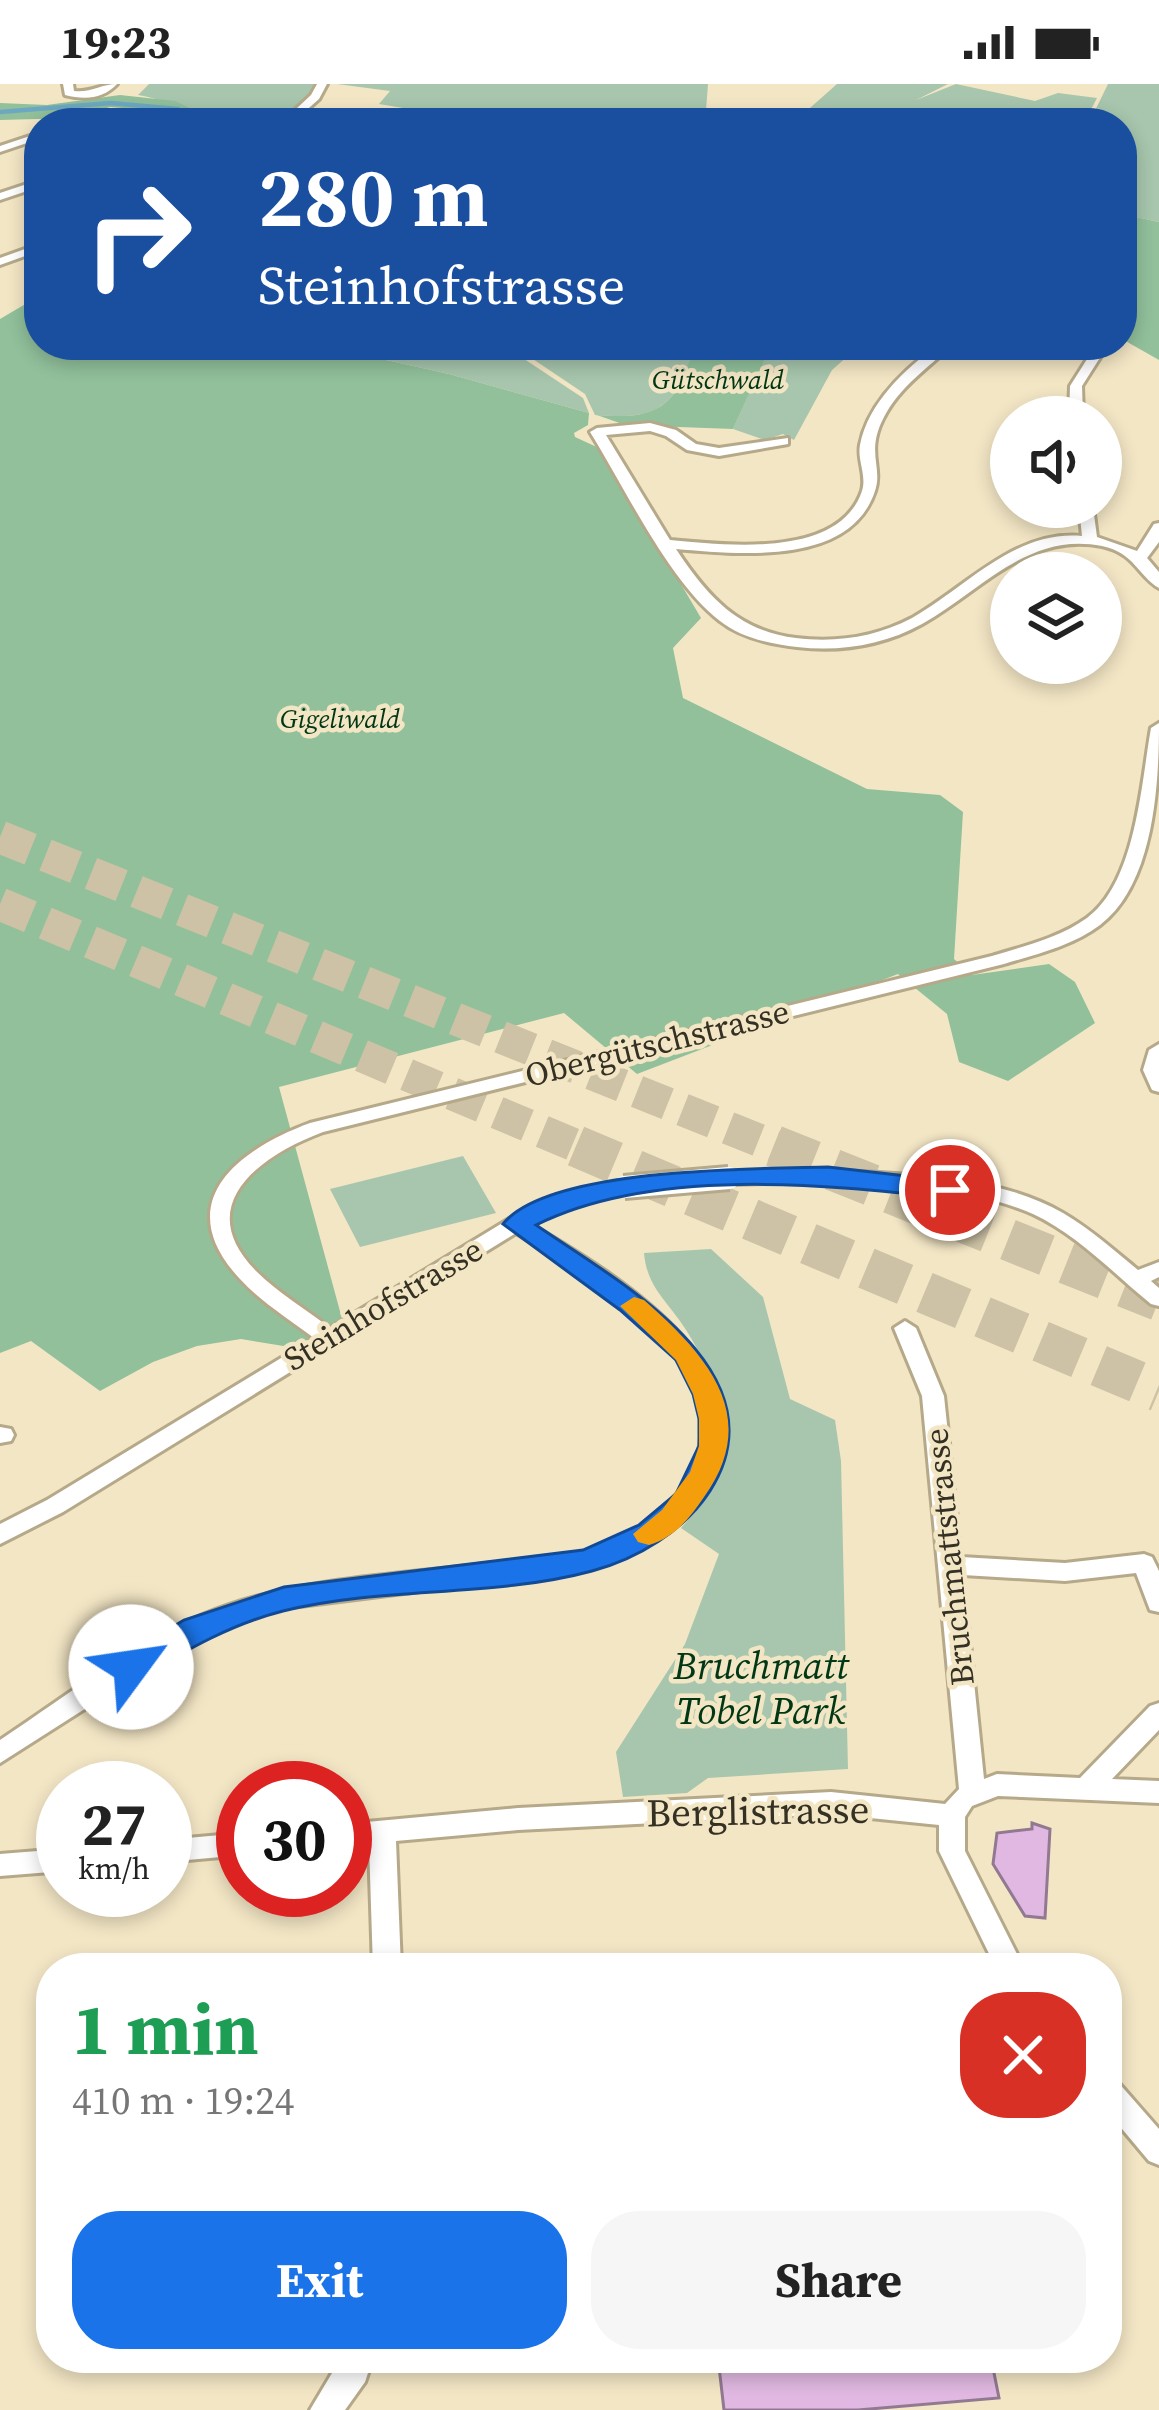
<!DOCTYPE html>
<html lang="en">
<head>
<meta charset="utf-8">
<style>
  body { margin:0; font-family:"Source Serif 4",serif; background:#f6f6f6; color:#222; height:100vh; display:flex; flex-direction:column; font-size:45px; white-space:nowrap }
  * { box-sizing:border-box; margin:0 }
  p { font-size:39px; color:#767676 }
  .icon { flex:none; width:66px; height:66px; fill:none; stroke:currentColor; stroke-width:2; stroke-linecap:round; stroke-linejoin:round }
  .map { position:relative; flex:1; overflow:hidden }
  .sheet { position:absolute; left:36px; top:1869px; width:1086px; height:420px; display:flex; flex-direction:column; background:#fff; border-radius:48px; box-shadow:0 6px 18px #0003 }
  .sheet>* { flex:none }
  .hud { position:absolute; left:24px; top:24px; width:1113px; height:252px; border-radius:48px; box-shadow:0 6px 18px #0003; background:#1a4fa0; color:#fff; overflow:hidden }
  .buttons { position:absolute; left:990px; top:312px; display:grid; gap:24px }
  .buttons a { display:grid; place-items:center; width:132px; height:132px; border-radius:50%; background:#fff; box-shadow:0 6px 18px #0003; font-size:60px }
  .speed { position:absolute; left:36px; top:1677px; display:flex; gap:24px; font-size:60px; font-weight:700; text-align:center }
  .speed>* { display:grid; place-content:center; width:156px; height:156px; border-radius:50%; background:#fff; box-shadow:0 6px 18px #0003; line-height:1 }
  .speed small { font-size:30px; font-weight:400 }
  .speed .limit { border:18px solid #d22; background:#fff; color:#111 }
  .pin { position:absolute; display:grid; place-items:center; width:102px; height:102px; color:#fff; margin:-51px; border:6px solid #fff; border-radius:50%; box-shadow:0 3px 12px #0007 }
  .me { position:absolute; width:132px; margin:-66px; rotate:59deg; stroke-linejoin:round; filter:drop-shadow(0 0 9px #0008) }
  .turn { display:flex; align-items:center; gap:42px; height:252px; padding:0 36px; font-size:54px }
  .turn .icon { width:156px; height:156px; stroke-width:2.5 }
  .turn b { display:block; font-size:84px; line-height:102px }
  .round { display:grid; place-items:center; flex:none; width:126px; height:126px; border-radius:48px; background:#f6f6f6 }
  .head { display:flex; align-items:center; justify-content:space-between; height:204px; padding:0 36px }
  h1 { font-size:72px; font-weight:700; line-height:90px; color:#1e9e55 }
  .action { display:flex; gap:24px; margin-top:auto; padding:24px 36px }
  .action a { flex:1; height:138px; border-radius:48px; background:#1a73e8; color:#fff; font-size:48px; font-weight:700; line-height:138px; text-align:center }
  .action a+a { background:#f6f6f6; color:#222 }
  .status { display:flex; justify-content:space-between; align-items:center; height:84px; padding:0 60px; background:#fff; direction:ltr }
  .status svg { height:33px; fill:currentColor }
  .map>svg:first-child { display:block }
  .green { fill:#a7c6ad }
  .forest { fill:#91c09b }
  .lines { fill:none; stroke-linecap:round; stroke-linejoin:round }
  .stream { stroke:#6da8c2; stroke-width:4.5 }
  .building { fill:#e0b8e1; stroke:#917991; stroke-width:3 }
  .highway-tunnel-far1 { stroke:#cdc2a5; stroke-width:33; stroke-dasharray:33 16; stroke-linecap:butt }
  .highway-tunnel { stroke:#cdc2a5; stroke-width:42; stroke-dasharray:42 21; stroke-linecap:butt }
  .street-casing { stroke:#b5a989; stroke-width:6 }
  .street { fill:#fff; fill-rule:evenodd }
  .street-bridge-casing { stroke:#b5a989; stroke-width:28; stroke-linecap:butt }
  .street-bridge { stroke:#fff; stroke-width:22 }
  .route { fill:#1a73e8; stroke:#114b97; stroke-width:3 }
  .slow { fill:#f59e0b }
  .labels { text-anchor:middle; dominant-baseline:central; stroke-width:9; stroke-linejoin:round; paint-order:stroke }
  .far-park-label { font-size:27px; font-style:italic; fill:#003715; stroke:#f3e6c5 }
  .street-label { font-size:33px; fill:#343023; stroke:#f3e6c5 }
  .near-park-label { font-size:39px; font-style:italic; fill:#003715; stroke:#f3e6c5 }
  .near-street-label { font-size:39px; fill:#343023; stroke:#f3e6c5 }
</style>
</head>
<body>
<div class="status"><b>19:23</b><svg viewBox="0 0 49 12"><path d="M0 12V9h3v3zM5 12V6h3v6zM10 12V3h3v9zM15 12V0h3v12zM26 1h20v11H26zM47 4h2v5h-2z"/></svg></div>
<div class="map">
<svg width="1159" height="2326" viewBox="0 0 1159 2326">
  <rect width="100%" height="100%" fill="#f3e6c5"/>
  <!-- green -->
  <g class="green">
    <path d="M149,0H319C280,76 198,21 138,11Z"/>
    <path d="M337,0H708L705,39H434L414,34L409,25L379,20L390,7Z"/>
    <path d="M837,0H948L916,16L956,0L1035,17L1058,9L1097,14L1084,39H793Z"/>
    <path d="M1108,0H1159V138L1122,130V39H1089Z"/>
    <path d="M319,261H503L583,314L589,329L449,290Z"/>
    <path d="M512,261H704C690,271 690,277 684,292C666,334 635,334 595,331L585,310Z"/>
    <path d="M777,261L858,263L832,286L794,356L783,350L765,356L733,345L770,263Z"/>
    <path d="M463,1072L496,1129L360,1163L330,1105Z"/>
    <path d="M711,1165L763,1213L790,1315L835,1336L841,1377L848,1685L708,1694L687,1709L623,1713L616,1668L685,1560L719,1470L681,1444C693,1430 707,1415 716,1400C742,1354 713,1290 688,1249C670,1219 647,1205 644,1169Z"/>
  </g>
  <!-- forest -->
  <g class="forest">
    <path d="M120,11L175,17L194,26L182,29L110,23L76,34L0,36V19L47,21Z"/>
    <path d="M1122,130L1159,138V276L1122,255Z"/>
    <path d="M39,212V261H319L449,290L589,329L588,341L574,349L575,353L601,365L701,534L673,564L683,614L867,705L940,711L963,728L954,875L972,891L1049,880L1075,898L1095,939L1008,997L959,978L947,930L898,890L637,990L564,929L279,1003L344,1242L296,1264L241,1255L197,1262L153,1278L100,1307L31,1257L0,1269V235Z"/>
    <path d="M704,261H776L770,264L733,345L625,341L597,331C636,334 667,333 684,292C690,276 690,271 704,261Z"/>
  </g>
  <g class="lines">
    <!-- stream -->
    <path class="stream" d="M0,28L111,19L178,25"/>
  </g>
  <!-- building -->
  <g class="building">
    <path d="M1032,1739L1050,1745L1045,1834L1025,1832L993,1780L997,1749L1032,1745Z"/>
    <path d="M718,2274H991L999,2314L858,2326H724Z"/>
  </g>
  <g class="lines">
    <!-- highway-tunnel-far1 -->
    <g class="highway-tunnel-far1">
      <path d="M0,753L781,1065"/>
      <path d="M0,820L584,1065"/>
    </g>
    <!-- highway-tunnel -->
    <g class="highway-tunnel">
      <path d="M576,1062L1159,1307"/>
      <path d="M774,1062L1159,1216"/>
    </g>
    <defs>
      <g id="street">
        <path d="M63,0H73L74,7C91,9 101,0 117,0C103,15 85,16 65,11Z"/>
        <path d="M317,0H327L319,15L292,39H281L311,11Z"/>
        <path d="M99,29L103,34L72,39L73,37Z"/>
        <path d="M39,49V55L0,68V62Z"/>
        <path d="M39,96V103L0,116V109Z"/>
        <path d="M39,160V167L0,181V174Z"/>
        <path d="M938,261H952C927,285 899,303 883,335C866,369 883,383 875,407C850,483 738,470 676,465C707,512 738,547 796,554C836,559 876,553 912,534C967,503 1014,446 1082,452L1079,423H1093L1097,453L1137,467L1154,440L1159,439V458L1147,474L1159,488V504C1138,492 1135,469 1102,462C1028,447 980,508 922,540C884,561 840,568 797,563C771,560 741,554 720,537C669,498 625,404 590,348L597,344L650,339L676,346L696,360L719,364L788,354V360L719,372L687,366L666,352L650,347L606,351L670,456C726,461 839,475 862,407C867,391 857,376 860,361C868,319 905,285 938,261Z"/>
        <path d="M1096,261H1108L1082,302L1083,333H1069L1070,302Z"/>
        <path d="M1159,639C1159,701 1154,800 1100,841C1072,862 1037,870 1004,880L323,1048C262,1071 190,1120 256,1187C278,1209 306,1225 330,1244L509,1135L558,1112L624,1096L631,1098L634,1103L631,1108L571,1122L532,1141C614,1189 790,1296 702,1410C673,1448 633,1472 588,1486L284,1524L237,1537L163,1575L0,1679V1656C71,1609 145,1550 226,1522C313,1492 422,1489 513,1477C536,1474 562,1474 585,1468C637,1455 696,1410 701,1354C710,1261 585,1191 516,1149L63,1428L0,1460V1440L47,1416L314,1254C289,1235 261,1218 240,1195C169,1119 237,1066 310,1039L992,872C1024,862 1059,854 1087,834C1136,798 1141,700 1151,644Z"/>
        <path d="M1159,960V1008L1152,1006L1143,986L1149,966Z"/>
        <path d="M843,1087C915,1091 999,1092 1063,1129C1090,1145 1114,1166 1138,1186L1159,1178V1193L1151,1197L1159,1204V1222L1151,1220C1114,1190 1078,1151 1033,1130C951,1094 818,1097 729,1100L719,1094L729,1088Z"/>
        <path d="M905,1237L916,1244L944,1312L961,1473L1065,1479L1144,1470L1152,1473L1159,1487V1528L1150,1526L1136,1489L1065,1497L963,1491L984,1695L997,1690L1080,1694L1150,1622L1159,1619V1646L1112,1695L1159,1697V1719L998,1712L972,1722L965,1733V1767L1024,1884H996L939,1767V1741L831,1730L518,1746L396,1757L401,1884H373L369,1760L345,1762V1740L518,1724L831,1708L945,1720L959,1705L922,1312L894,1244Z"/>
        <path d="M0,1343L11,1345L14,1351L11,1357L0,1359Z"/>
        <path d="M243,1749V1771L165,1778V1756Z"/>
        <path d="M63,1765V1787L0,1792V1770Z"/>
        <path d="M1107,1993L1117,1997L1159,2045V2081L1149,2077L1107,2027Z"/>
        <path d="M341,2274H373L365,2298L345,2326H310Z"/>
      </g>
    </defs>
    <!-- street casing -->
    <use href="#street" class="street-casing"/>
    <!-- street -->
    <use href="#street" class="street"/>
    <defs>
      <path id="street-bridge" d="M624,1103L729,1094"/>
    </defs>
    <!-- street-bridge casing -->
    <use href="#street-bridge" class="street-bridge-casing"/>
    <!-- street-bridge -->
    <use href="#street-bridge" class="street-bridge"/>
  </g>
  <!-- route -->
  <path class="route" d="M828,1083L950,1097L963,1106L950,1114C823,1100 653,1083 536,1141C617,1197 786,1287 710,1407C684,1447 637,1475 592,1487C492,1514 383,1502 283,1527C232,1540 188,1565 143,1592L131,1595L120,1592L115,1583L120,1574L184,1536L284,1503L583,1466L639,1441L676,1410L699,1362V1335L693,1310L676,1276L620,1226L503,1140C549,1083 756,1085 828,1083Z"/>
  <!-- slow -->
  <path class="slow" d="M634,1213L644,1216C705,1270 763,1331 704,1413C689,1435 675,1453 649,1461L638,1458L633,1450L662,1426L690,1388L699,1362V1335L693,1310L676,1276L620,1222Z"/>
  <g class="labels">
    <!-- far-park labels -->
    <g class="far-park-label">
      <text x="718" y="295">Gütschwald</text>
      <text x="340" y="634">Gigeliwald</text>
    </g>
    <!-- street labels -->
    <g class="street-label">
      <text transform="translate(657 959) rotate(-14)">Obergütschstrasse</text>
      <text transform="translate(383 1220) rotate(-31)">Steinhofstrasse</text>
      <text transform="translate(949 1473) rotate(-96)">Bruchmattstrasse</text>
    </g>
    <!-- near-park labels -->
    <g class="near-park-label">
      <text x="761" y="1581">Bruchmatt<tspan x="761" dy="45">Tobel Park</tspan></text>
    </g>
    <!-- near-street labels -->
    <g class="near-street-label">
      <text transform="translate(758 1727) rotate(-1)">Berglistrasse</text>
    </g>
  </g>
</svg>
<div class="buttons">
<a><svg class="icon" aria-label="sound" viewBox="0 0 24 24"><path d="M4 9h4l5-4v14l-5-4H4zM17 9q2 3 0 6"/></svg></a>
<a><svg class="icon" aria-label="layers" viewBox="0 0 24 24"><path d="M12 4l9 5-9 5-9-5zM3 14l9 5 9-5"/></svg></a>
</div>
<div class="speed"><div>27<small>km/h</small></div><div class="limit">30</div></div>
<div class="pin" style="left:950px;top:1106px;background:#d93025"><svg class="icon" aria-label="arrive" viewBox="0 0 24 24"><path d="M6 21V4h12l-3 4 3 4H6"/></svg></div>
<svg class="me" style="left:131px;top:1583px" viewBox="-20 -20 40 40"><circle r="19" fill="#fff"/><path d="M0-13L10 11 0 6-10 11z" fill="#1a73e8"/></svg>
<div class="hud">
<div class="turn"><svg class="icon" aria-label="right" viewBox="0 0 24 24"><path d="M7 20v-9h11M14 6l5 5-5 5"/></svg><div><b>280 m</b>Steinhofstrasse</div></div>
</div>
<section class="sheet">
<div class="head"><div><h1>1 min</h1><p>410 m · 19:24</p></div><a class="round" style="background:#d93025;color:#fff"><svg class="icon" aria-label="close" viewBox="0 0 24 24"><path d="M6 6l12 12M18 6L6 18"/></svg></a></div>
<div class="action"><a>Exit</a><a>Share</a></div>
</section>
</div>
</body>
</html>
